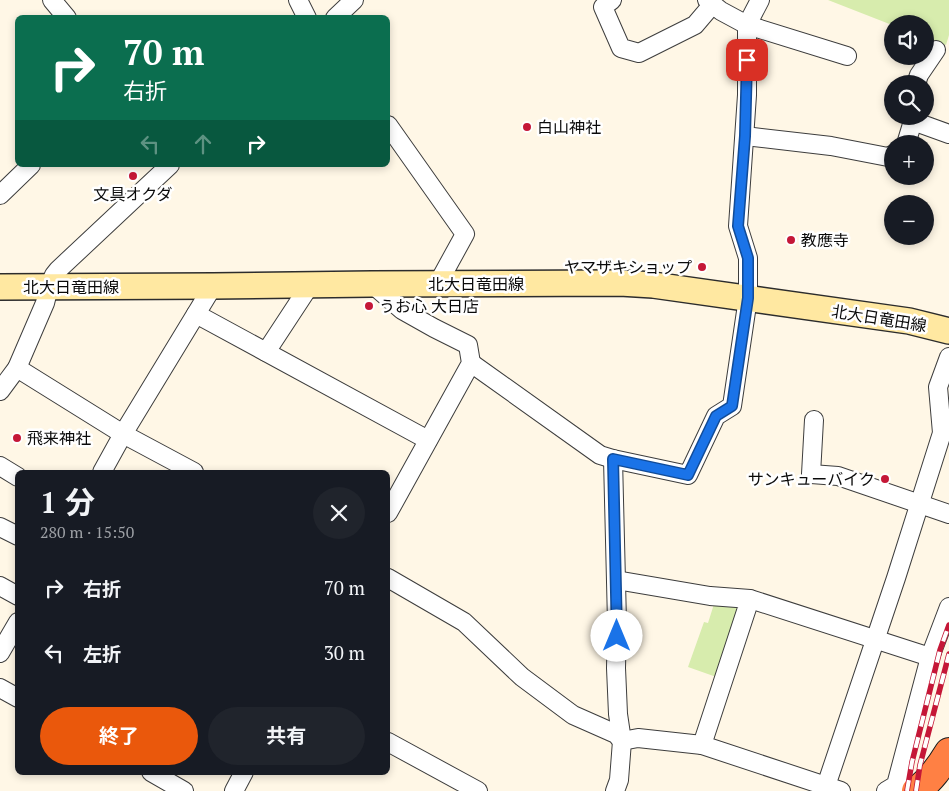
<!DOCTYPE html>
<html lang="ja">
<head>
<meta charset="utf-8">
<style>
  body { margin:0; font-family:"PT Serif","Noto Sans JP",serif; background:#20242c; color:#f1f3f6; height:100vh; display:flex; flex-direction:column; font-size:19px; white-space:nowrap }
  * { box-sizing:border-box; margin:0 }
  p { font-size:16px; color:#9ea1a6 }
  .icon { flex:none; width:28px; height:28px; fill:none; stroke:currentColor; stroke-width:2; stroke-linecap:round; stroke-linejoin:round }
  .map { position:relative; flex:1; overflow:hidden }
  .side { position:absolute; left:15px; top:470px; width:375px; height:305px; display:flex; flex-direction:column; background:#171b24; border-radius:8px; box-shadow:0 2px 8px #0003 }
  .side>* { flex:none }
  .hud { position:absolute; left:15px; top:15px; width:375px; height:152px; border-radius:8px; box-shadow:0 2px 8px #0003; background:#0b6e4f; color:#fff; overflow:hidden }
  .buttons { position:absolute; left:884px; top:15px; display:grid; gap:10px }
  .buttons a { display:grid; place-items:center; width:50px; height:50px; border-radius:50%; background:#171b24; box-shadow:0 2px 8px #0003; font-size:25px }
  .pin { position:absolute; display:grid; place-items:center; width:42px; height:42px; color:#fff; margin:-21px; border-radius:10px; box-shadow:0 2px 8px #0006 }
  .me { position:absolute; width:55px; margin:-28px; rotate:0deg; stroke-linejoin:round; filter:drop-shadow(0 0 4px #0008) }
  .turn { display:flex; align-items:center; gap:18px; height:105px; padding:0 25px; font-size:22px }
  .turn .icon { width:65px; height:65px; stroke-width:2.5 }
  .turn b { display:block; font-size:35px; line-height:42px }
  .lanes { display:flex; align-items:center; height:48px; padding:0 25px; background:#0003; justify-content:center; gap:25px; direction:ltr }
  .lanes .off { opacity:.35 }
  .round { display:grid; place-items:center; flex:none; width:52px; height:52px; border-radius:26px; background:#20242c }
  .overview { display:flex; align-items:center; justify-content:space-between; height:85px; padding:0 25px }
  h1 { font-size:30px; font-weight:700; line-height:38px }
  .button { display:flex; gap:10px; margin-top:auto; padding:10px 25px }
  .button a { flex:1; height:58px; border-radius:30px; background:#ea580c; color:#fff; font-size:20px; font-weight:700; line-height:58px; text-align:center }
  .button a+a { background:#20242c; color:#f1f3f6 }
  ul { padding:0; list-style:none }
  li { display:flex; align-items:center; gap:15px; height:65px; padding:0 25px }
  li div { flex:1 }
  li b { display:block; font-size:19px }
  li em { font-style:normal }
  .map>svg:first-child { display:block }
  .green { fill:#d7ecad }
  .lines { fill:none; stroke-linecap:round; stroke-linejoin:round }
  .street-casing { stroke:#3d3d3d; stroke-width:20 }
  .secondary-casing { stroke:#2c2c2c; stroke-width:28 }
  .highway-casing { stroke:#1b1b1b; stroke-width:30 }
  .street { stroke:#fff; stroke-width:18 }
  .secondary { stroke:#ffe8a1; stroke-width:25 }
  .highway { stroke:#ff8044; stroke-width:28 }
  .rail-casing { stroke:#c51737; stroke-width:5.5 }
  .rail { stroke:#fff; stroke-width:4; stroke-dasharray:11; stroke-linecap:butt }
  .route-casing { stroke:#114b97; stroke-width:12 }
  .route { stroke:#1a73e8; stroke-width:9 }
  .poi-dot { fill:#c51737; stroke:#fff; stroke-width:2 }
  .labels { text-anchor:middle; dominant-baseline:central; stroke-width:5; stroke-linejoin:round; paint-order:stroke }
  .poi-label { font-size:16px; fill:#0a0a0a; stroke:#fff; text-anchor:start }
  .street-label { font-size:16px; fill:#0a0a0a; stroke:#fff }
</style>
</head>
<body>
<div class="map">
<svg width="949" height="791" viewBox="0 0 949 791">
  <rect width="100%" height="100%" fill="#fff7e6"/>
  <!-- green -->
  <g class="green">
    <path d="M828,0H949V35L946,45L925,37V24H892V25Z"/>
    <path d="M742,603L722,679L688,667L704,622L708,623L714,604Z"/>
  </g>
  <g class="lines">
    <defs>
      <g id="street">
        <path d="M52,0L67,18"/>
        <path d="M298,0L307,18"/>
        <path d="M612,0L603,7L621,48L639,53L695,25L712,5"/>
        <path d="M707,0L721,11L747,25L847,56"/>
        <path d="M335,18L354,0"/>
        <path d="M916,84L919,75L936,50"/>
        <path d="M913,121L949,134"/>
        <path d="M388,125L465,234L437,285"/>
        <path d="M745,136L831,146L888,157L892,155"/>
        <path d="M906,144L913,121V116"/>
        <path d="M0,195L31,165"/>
        <path d="M372,284L402,310L434,328L468,345L471,363L388,513"/>
        <path d="M196,314L428,440"/>
        <path d="M266,352L310,285"/>
        <path d="M471,363L600,455L613,459L688,475L716,416L732,406L748,298V258L738,226L747,95V25L760,0"/>
        <path d="M17,368L123,434L194,472"/>
        <path d="M0,391L17,368L45,303L49,287L54,275L58,270L170,165"/>
        <path d="M814,420L811,474L838,476L949,514"/>
        <path d="M613,459L617,622L616,668L618,714L622,741L619,780L615,791"/>
        <path d="M0,466L18,477"/>
        <path d="M102,472L123,434L213,286"/>
        <path d="M0,527L18,536"/>
        <path d="M388,578L464,622L522,677L573,715L616,734L622,741"/>
        <path d="M616,580L710,596L750,599L702,745"/>
        <path d="M0,586L18,596"/>
        <path d="M750,599L930,657"/>
        <path d="M0,653L18,622"/>
        <path d="M0,688L18,698"/>
        <path d="M622,741L638,738L702,745L841,791"/>
        <path d="M388,742L478,791"/>
        <path d="M151,772L184,791"/>
        <path d="M826,786L896,578L942,433L938,387L949,357"/>
        <path d="M234,791L244,772"/>
        <path d="M886,791L896,785L930,657L949,607"/>
      </g>
      <path id="secondary" d="M0,287L213,286L372,284L620,283L653,285L909,321L949,331"/>
      <path id="highway" d="M916,791C931,780 940,767 949,752"/>
    </defs>
    <!-- street casing -->
    <use href="#street" class="street-casing"/>
    <!-- secondary casing -->
    <use href="#secondary" class="secondary-casing"/>
    <!-- highway casing -->
    <use href="#highway" class="highway-casing"/>
    <!-- street -->
    <use href="#street" class="street"/>
    <!-- secondary -->
    <use href="#secondary" class="secondary"/>
    <!-- highway -->
    <use href="#highway" class="highway"/>
    <defs>
      <g id="rail">
        <path d="M907,791L912,762L940,650L949,625"/>
        <path d="M916,791L920,765L949,654"/>
      </g>
    </defs>
    <!-- rail casing -->
    <use href="#rail" class="rail-casing"/>
    <!-- rail -->
    <use href="#rail" class="rail"/>
  </g>
  <g class="lines">
    <defs>
      <path id="route" d="M617,636L613,459L688,475L716,416L732,406L748,298V258L738,226L745,136L747,60"/>
    </defs>
    <!-- route casing -->
    <use href="#route" class="route-casing"/>
    <!-- route -->
    <use href="#route" class="route"/>
  </g>
  <!-- markers -->
  <g class="poi-dot">
    <circle cx="527" cy="127" r="5"/>
    <circle cx="133" cy="176" r="5"/>
    <circle cx="791" cy="240" r="5"/>
    <circle cx="702" cy="267" r="5"/>
    <circle cx="369" cy="306" r="5"/>
    <circle cx="17" cy="438" r="5"/>
    <circle cx="885" cy="479" r="5"/>
  </g>
  <g class="labels">
    <!-- poi labels -->
    <g class="poi-label">
      <text x="537" y="127">白山神社</text>
      <text x="133" y="194" text-anchor="middle">文具オクダ</text>
      <text x="801" y="240">教應寺</text>
      <text x="692" y="267" text-anchor="end">ヤマザキショップ</text>
      <text x="379" y="306">うお心 大日店</text>
      <text x="27" y="438">飛来神社</text>
      <text x="875" y="479" text-anchor="end">サンキューバイク</text>
    </g>
    <!-- street labels -->
    <g class="street-label">
      <text x="476" y="284">北大日竜田線</text>
      <text x="71" y="287">北大日竜田線</text>
      <text transform="translate(879 318) rotate(9)">北大日竜田線</text>
    </g>
  </g>
</svg>
<div class="buttons">
<a><svg class="icon" aria-label="sound" viewBox="0 0 24 24"><path d="M4 9h4l5-4v14l-5-4H4zM17 9q2 3 0 6"/></svg></a>
<a><svg class="icon" aria-label="search" viewBox="0 0 24 24"><circle cx="10" cy="10" r="6"/><path d="M15 15l6 6"/></svg></a>
<a>+</a>
<a>−</a>
</div>
<div class="pin" style="left:747px;top:60px;background:#d93025"><svg class="icon" aria-label="arrive" viewBox="0 0 24 24"><path d="M6 21V4h12l-3 4 3 4H6"/></svg></div>
<svg class="me" style="left:617px;top:636px" viewBox="-20 -20 40 40"><circle r="19" fill="#fff"/><path d="M0-13L10 11 0 6-10 11z" fill="#1a73e8"/></svg>
<div class="hud">
<div class="turn"><svg class="icon" aria-label="right" viewBox="0 0 24 24"><path d="M7 20v-9h11M14 6l5 5-5 5"/></svg><div><b>70 m</b>右折</div></div>
<div class="lanes"><svg class="icon off" aria-label="left" viewBox="0 0 24 24"><path d="M17 20v-9H6M10 6l-5 5 5 5"/></svg><svg class="icon off" aria-label="ahead" viewBox="0 0 24 24"><path d="M12 20V5M6 11l6-6 6 6"/></svg><svg class="icon" aria-label="right" viewBox="0 0 24 24"><path d="M7 20v-9h11M14 6l5 5-5 5"/></svg></div>
</div>
<section class="side">
<div class="overview"><div><h1>1 分</h1><p>280 m · 15:50</p></div><a class="round"><svg class="icon" aria-label="close" viewBox="0 0 24 24"><path d="M6 6l12 12M18 6L6 18"/></svg></a></div>
<ul>
<li><svg class="icon" aria-label="right" viewBox="0 0 24 24"><path d="M7 20v-9h11M14 6l5 5-5 5"/></svg><div><b>右折</b></div><em>70 m</em></li>
<li><svg class="icon" aria-label="left" viewBox="0 0 24 24"><path d="M17 20v-9H6M10 6l-5 5 5 5"/></svg><div><b>左折</b></div><em>30 m</em></li>
</ul>
<div class="button"><a>終了</a><a>共有</a></div>
</section>
</div>
</body>
</html>
